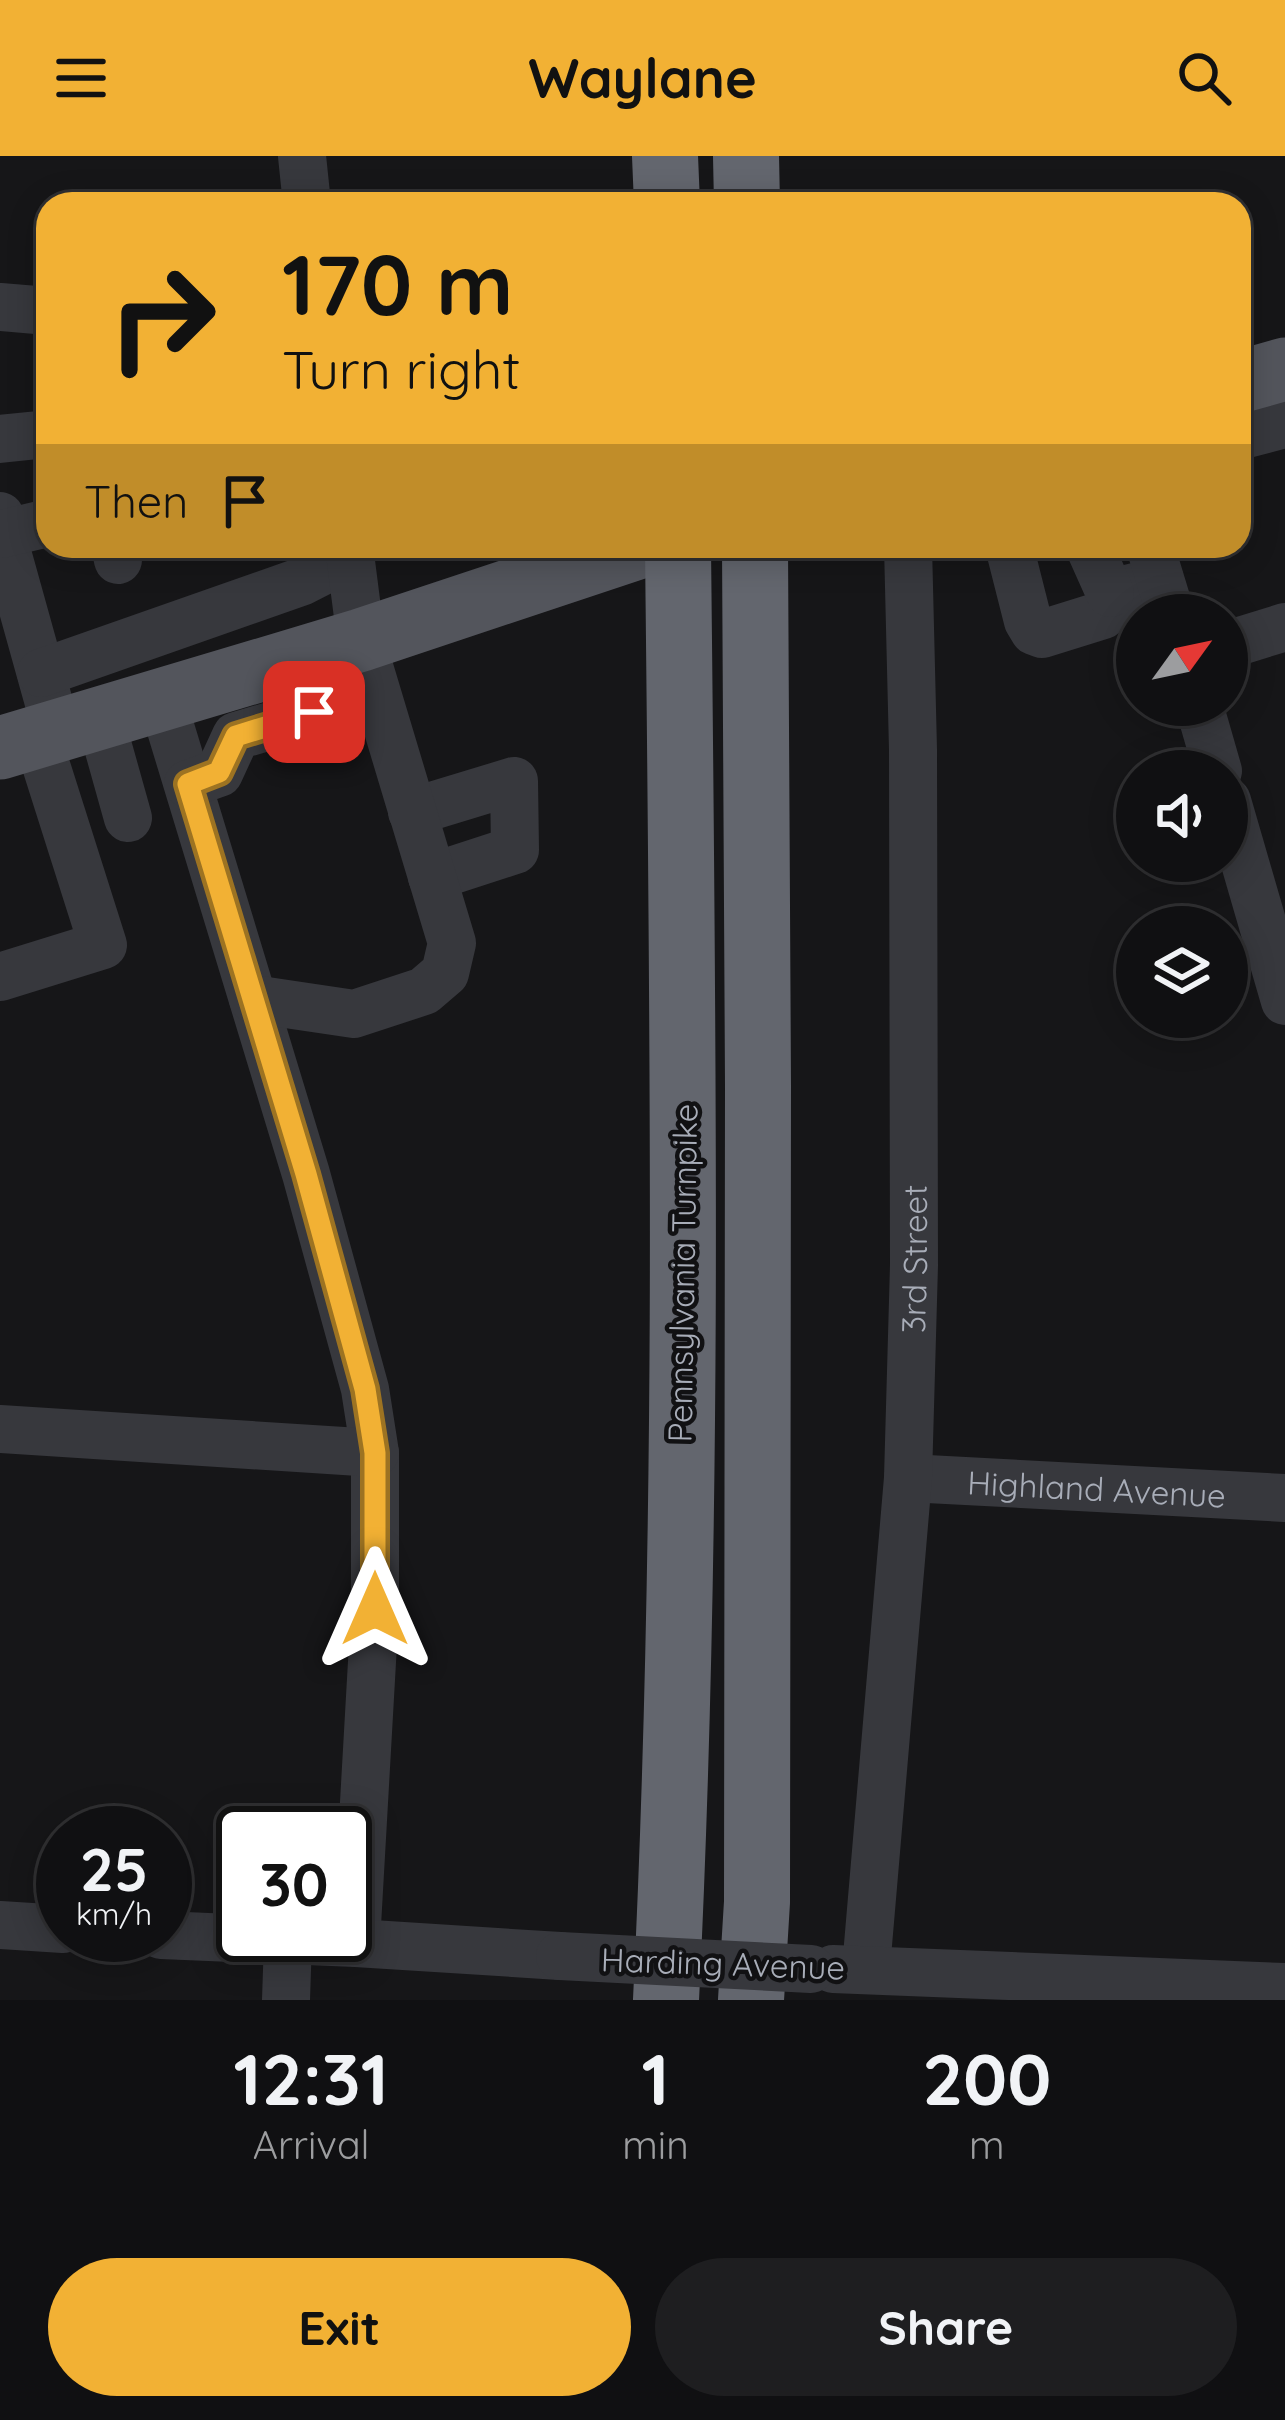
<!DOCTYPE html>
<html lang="en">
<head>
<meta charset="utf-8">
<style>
  body { margin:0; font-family:Quicksand,sans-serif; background:#1e1e20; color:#f1f3f6; height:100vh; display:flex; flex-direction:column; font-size:45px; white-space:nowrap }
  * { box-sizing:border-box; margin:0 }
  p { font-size:39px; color:#9c9d9f }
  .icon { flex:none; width:66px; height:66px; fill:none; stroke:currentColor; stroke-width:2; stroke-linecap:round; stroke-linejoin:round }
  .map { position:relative; height:1844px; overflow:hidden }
  .panel { display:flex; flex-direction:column; background:#101012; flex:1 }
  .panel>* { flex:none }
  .banner { position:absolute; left:36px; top:36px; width:1215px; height:366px; border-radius:36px; box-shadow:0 6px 30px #0003,0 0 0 3px #303032; background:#f2b134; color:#111; overflow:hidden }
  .needle { width:78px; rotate:57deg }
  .controls { position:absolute; left:1116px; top:438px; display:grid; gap:24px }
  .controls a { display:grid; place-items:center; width:132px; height:132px; border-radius:50%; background:#101012; box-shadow:0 6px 30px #0003,0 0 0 3px #303032; font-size:60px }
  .speed { position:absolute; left:36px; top:1650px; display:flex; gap:24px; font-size:60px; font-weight:700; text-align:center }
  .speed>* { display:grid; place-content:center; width:156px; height:156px; border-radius:50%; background:#101012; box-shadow:0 6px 30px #0003,0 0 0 3px #303032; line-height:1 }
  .speed small { font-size:30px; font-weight:400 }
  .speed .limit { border:6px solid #111; border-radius:18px; background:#fff; color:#111 }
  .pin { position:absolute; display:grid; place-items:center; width:102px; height:102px; color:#fff; margin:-51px; border-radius:24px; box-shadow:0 6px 18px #0006 }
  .me { position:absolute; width:132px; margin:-66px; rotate:0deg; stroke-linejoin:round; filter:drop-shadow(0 0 9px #0008) }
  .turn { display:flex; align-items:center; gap:42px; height:252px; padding:0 48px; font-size:54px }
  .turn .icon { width:156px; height:156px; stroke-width:2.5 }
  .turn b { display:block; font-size:84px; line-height:102px }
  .then { display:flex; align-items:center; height:114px; padding:0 48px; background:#0003; gap:24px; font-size:45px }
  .eta { display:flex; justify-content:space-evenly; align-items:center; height:204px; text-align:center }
  .eta b { font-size:72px; font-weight:700; line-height:84px }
  .button { display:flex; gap:24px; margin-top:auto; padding:24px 48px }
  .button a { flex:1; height:138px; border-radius:72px; background:#f2b134; color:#111; font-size:48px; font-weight:700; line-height:138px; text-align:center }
  .button a+a { background:#1e1e20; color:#f1f3f6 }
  header { display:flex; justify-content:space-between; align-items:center; height:156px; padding:0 48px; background:#f2b134; color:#111; font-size:54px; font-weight:700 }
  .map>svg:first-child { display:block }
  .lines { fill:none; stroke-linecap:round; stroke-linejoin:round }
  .minor { stroke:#37383d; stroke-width:48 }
  .major { stroke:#53555c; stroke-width:63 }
  .highway { stroke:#63666e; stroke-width:66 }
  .minor-bridge { stroke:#37383d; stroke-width:48 }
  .route-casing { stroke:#9d7322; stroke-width:30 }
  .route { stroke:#f2b134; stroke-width:21 }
  .labels { text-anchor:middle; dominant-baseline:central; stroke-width:9; stroke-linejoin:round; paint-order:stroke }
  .street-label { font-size:33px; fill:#a8adb8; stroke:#111113 }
</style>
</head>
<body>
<header><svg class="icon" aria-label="menu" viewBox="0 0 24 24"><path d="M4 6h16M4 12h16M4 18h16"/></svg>Waylane<svg class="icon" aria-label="search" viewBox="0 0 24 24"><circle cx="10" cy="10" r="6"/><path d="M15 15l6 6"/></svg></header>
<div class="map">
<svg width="1285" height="1844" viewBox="0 0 1285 1844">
  <rect width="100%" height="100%" fill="#161618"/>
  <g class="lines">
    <!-- minor -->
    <g class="minor">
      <path d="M302,0L307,48"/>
      <path d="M0,151L48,155"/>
      <path d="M1239,280L1285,268"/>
      <path d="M0,283L48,278"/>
      <path d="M0,360L2,378L49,547"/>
      <path d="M2,378L48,367"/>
      <path d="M115,390L118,404"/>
      <path d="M1009,390L1028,465L1034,475L1042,478L1103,459L1110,452V437L1159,425"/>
      <path d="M1089,390L1110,437"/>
      <path d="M1150,390L1171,459"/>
      <path d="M1227,489L1285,471"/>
      <path d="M41,517L303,425L350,401"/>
      <path d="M162,544L306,1018L365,1233L375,1297V1453L356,1787"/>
      <path d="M1199,549L1218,615"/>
      <path d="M100,562L128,662"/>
      <path d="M188,628L219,617L236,580L314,557L303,502"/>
      <path d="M1227,645L1285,845"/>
      <path d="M412,656L514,625L515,694L432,721"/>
      <path d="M0,821L103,789L37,581"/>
      <path d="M253,843L354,858L424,835L445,817L452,787L361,484L349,390"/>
      <path d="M0,1273L375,1297"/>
      <path id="s1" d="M908,1322L1285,1342"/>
      <path d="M0,1769L63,1773"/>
      <path d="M161,1779L356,1787L560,1800"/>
      <path id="s2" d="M866,1812L908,1322L914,1109L913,594L908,390"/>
      <path d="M833,1813L1285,1831"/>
      <path d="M286,1844L288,1784"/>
    </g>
    <!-- major -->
    <g class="major">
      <path d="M1239,226L1285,213"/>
      <path d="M0,592L361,484L643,390"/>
    </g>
    <!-- highway -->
    <g class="highway">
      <path d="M665,0L667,48"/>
      <path d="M746,0L747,48"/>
      <path d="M666,1844C690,1360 683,875 678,390"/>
      <path d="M751,1844L757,1746L758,929L755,390"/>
    </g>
    <!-- minor-bridge -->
    <path class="minor-bridge" d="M560,1800L811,1813"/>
  </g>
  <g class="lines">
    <defs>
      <path id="route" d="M314,556L236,580L219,616L188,628L306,1018L365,1233L375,1297V1453"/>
    </defs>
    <!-- route casing -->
    <use href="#route" class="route-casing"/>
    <!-- route -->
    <use href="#route" class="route"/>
  </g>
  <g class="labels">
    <!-- street labels -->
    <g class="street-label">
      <text stroke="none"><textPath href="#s2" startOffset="711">3rd Street</textPath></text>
      <text transform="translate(682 1117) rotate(-89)">Pennsylvania Turnpike</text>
      <text stroke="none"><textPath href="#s1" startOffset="189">Highland Avenue</textPath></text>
      <text transform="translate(723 1807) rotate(2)">Harding Avenue</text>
    </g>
  </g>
</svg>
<div class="controls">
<a><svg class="needle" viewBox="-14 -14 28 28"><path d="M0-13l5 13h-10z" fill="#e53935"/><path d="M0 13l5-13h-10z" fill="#9c9d9f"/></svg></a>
<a><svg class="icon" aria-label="sound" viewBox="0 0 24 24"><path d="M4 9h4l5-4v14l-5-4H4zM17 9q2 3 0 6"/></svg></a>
<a><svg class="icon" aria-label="layers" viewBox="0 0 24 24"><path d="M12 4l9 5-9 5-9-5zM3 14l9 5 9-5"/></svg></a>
</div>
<div class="speed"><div>25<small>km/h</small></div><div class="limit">30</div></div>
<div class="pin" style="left:314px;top:556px;background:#d93025"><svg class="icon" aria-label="arrive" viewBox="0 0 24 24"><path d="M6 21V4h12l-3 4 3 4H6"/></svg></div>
<svg class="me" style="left:375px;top:1453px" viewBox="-20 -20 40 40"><path d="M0-17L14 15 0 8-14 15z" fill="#f2b134" stroke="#fff" stroke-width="4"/></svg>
<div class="banner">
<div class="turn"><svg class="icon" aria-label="right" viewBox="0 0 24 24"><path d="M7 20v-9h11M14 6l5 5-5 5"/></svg><div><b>170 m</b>Turn right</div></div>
<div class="then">Then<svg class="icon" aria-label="arrive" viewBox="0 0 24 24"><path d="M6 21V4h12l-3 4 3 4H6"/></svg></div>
</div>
</div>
<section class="panel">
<div class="eta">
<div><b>12:31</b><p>Arrival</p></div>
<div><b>1</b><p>min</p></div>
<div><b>200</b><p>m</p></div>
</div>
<div class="button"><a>Exit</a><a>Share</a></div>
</section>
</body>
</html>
